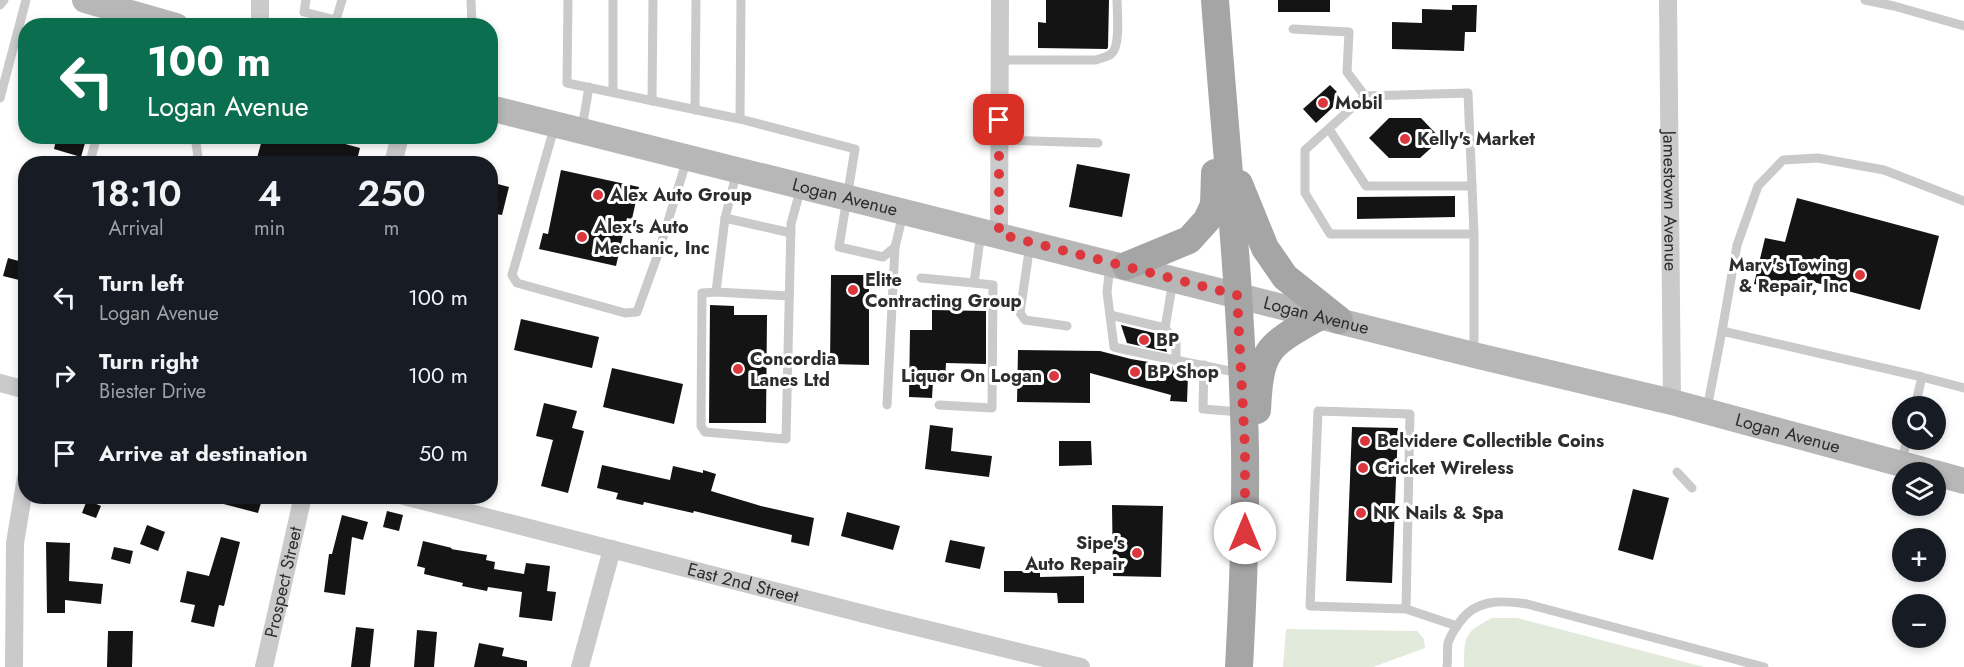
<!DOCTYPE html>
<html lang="en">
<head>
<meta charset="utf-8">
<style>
  body { margin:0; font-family:Jost,sans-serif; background:#20242c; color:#f1f3f6; height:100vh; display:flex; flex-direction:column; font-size:22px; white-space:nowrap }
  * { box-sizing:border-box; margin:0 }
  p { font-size:20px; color:#9ea1a6 }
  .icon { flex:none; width:33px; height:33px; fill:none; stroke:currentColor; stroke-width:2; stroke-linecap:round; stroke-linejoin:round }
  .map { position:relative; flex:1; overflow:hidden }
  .details { position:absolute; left:18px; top:156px; width:480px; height:348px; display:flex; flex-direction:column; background:#171b24; border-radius:24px; box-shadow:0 3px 9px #0003 }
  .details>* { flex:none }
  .guide { position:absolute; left:18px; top:18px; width:480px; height:126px; border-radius:24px; box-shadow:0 3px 9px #0003; background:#0b6e4f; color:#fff; overflow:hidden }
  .controls { position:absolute; left:1892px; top:396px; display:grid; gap:12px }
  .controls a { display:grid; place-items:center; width:54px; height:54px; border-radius:50%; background:#171b24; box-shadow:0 3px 9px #0003; font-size:30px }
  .pin { position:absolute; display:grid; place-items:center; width:51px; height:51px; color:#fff; margin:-26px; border-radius:12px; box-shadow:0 3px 9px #0006 }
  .me { position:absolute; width:66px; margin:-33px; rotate:0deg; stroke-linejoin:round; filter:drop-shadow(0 0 4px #0008) }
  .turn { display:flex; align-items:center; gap:21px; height:126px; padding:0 30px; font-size:27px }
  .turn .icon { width:78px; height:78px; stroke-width:2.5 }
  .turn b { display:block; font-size:42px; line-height:51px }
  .eta { display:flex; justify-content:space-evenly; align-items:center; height:102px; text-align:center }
  .eta b { font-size:36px; font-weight:600; line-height:42px }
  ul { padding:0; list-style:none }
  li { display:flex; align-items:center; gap:18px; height:78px; padding:0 30px }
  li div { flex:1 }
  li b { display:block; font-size:22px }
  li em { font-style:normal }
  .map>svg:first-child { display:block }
  .green { fill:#e2eadb }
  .building { fill:#141414 }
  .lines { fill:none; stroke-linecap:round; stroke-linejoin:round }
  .service { stroke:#cacaca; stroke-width:9 }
  .minor { stroke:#cacaca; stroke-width:18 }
  .secondary { stroke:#b7b7b7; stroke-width:26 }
  .primary { stroke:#a5a5a5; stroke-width:28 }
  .route { stroke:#dc373d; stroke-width:10; stroke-dasharray:0 18 }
  .poi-dot { fill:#dc373d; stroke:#fff; stroke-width:2 }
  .labels { text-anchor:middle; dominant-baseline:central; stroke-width:6; stroke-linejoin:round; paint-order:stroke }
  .poi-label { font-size:18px; font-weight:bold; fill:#2d2d2d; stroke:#fff; text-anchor:start }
  .street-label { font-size:18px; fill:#2d2d2d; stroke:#fff }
</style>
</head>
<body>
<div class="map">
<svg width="1964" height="667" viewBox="0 0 1964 667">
  <rect width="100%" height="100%" fill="#fff"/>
  <!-- green -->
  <g class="green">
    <path d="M1492,618H1517L1704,667H1464C1464,637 1464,632 1492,618Z"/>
    <path d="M1286,629L1417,631L1424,639L1425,648L1373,667H1283Z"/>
  </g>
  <!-- building -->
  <g class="building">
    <path d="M1046,0H1109L1108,47L1107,49L1038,48V22L1046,23Z"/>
    <rect x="1278" y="0" width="52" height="12"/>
    <path d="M1452,5H1477L1476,32H1465L1464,51L1392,49V22L1422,23V9L1452,10Z"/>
    <path d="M1330,85L1343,98L1316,123L1303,109Z"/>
    <path d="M1389,118H1421L1441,139L1420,158H1389L1369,138Z"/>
    <path d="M57,136H87L81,157L54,149Z"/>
    <path d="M263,136H316L360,148L356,164H300L284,159L283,164H276L257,158Z"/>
    <path d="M1077,164L1130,174L1122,217L1069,207Z"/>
    <path d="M561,170L639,187L632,219L627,218L616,266L539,249L543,233L548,234Z"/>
    <path d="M490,182L509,187L502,215L490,213Z"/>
    <path d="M1455,196V217L1357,219V197Z"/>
    <path d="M1797,198L1939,236L1920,310L1798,278L1793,294L1754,284L1765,238L1785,242Z"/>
    <path d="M8,258L26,263L23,281L3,276Z"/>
    <path d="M831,275H869V365L830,364Z"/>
    <path d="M710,305L734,306V315H767L766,423H709Z"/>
    <path d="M932,310L986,311V364L946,363L945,381H933L932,398L909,397L910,330H932Z"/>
    <path d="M521,319L599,337L592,368L514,350Z"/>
    <path d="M1121,325L1162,335L1167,352L1127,343Z"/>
    <path d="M1018,350L1100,351L1131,359L1172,366L1175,374L1188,375L1187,402L1170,401L1171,395L1090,373V403L1017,402Z"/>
    <path d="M612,368L683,384L674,424L603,407Z"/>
    <path d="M544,403L577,411L572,428L584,431L568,493L541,486L553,440L536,436Z"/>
    <path d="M930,425L953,428L951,451L992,456L989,477L925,469Z"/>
    <path d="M1352,427L1398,428L1392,583L1346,581Z"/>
    <path d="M1059,441H1091L1092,465L1059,466Z"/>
    <path d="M602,465L670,480L673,466L703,473V470L716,474L711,491L761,506L814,518L809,546L791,542L792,535L694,511L693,513L644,502L643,505L616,499L618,493L597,488Z"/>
    <path d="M1633,489L1669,498L1653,560L1618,550Z"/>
    <path d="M213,496H263L258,513L212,501Z"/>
    <path d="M87,500L101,506L96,518L82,513Z"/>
    <path d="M1112,505L1163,506L1161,577L1113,576Z"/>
    <path d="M387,511L403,515L399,531L383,527Z"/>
    <path d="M847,512L900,526L893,550L841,536Z"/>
    <path d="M342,515L368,522L363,540L352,537L345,595L324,592L329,554H332Z"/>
    <path d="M147,525L165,532L158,551L140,544Z"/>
    <path d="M221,537L240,542L224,606L219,605L214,627L191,622L195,605L180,602L187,571L209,576Z"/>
    <path d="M950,540L985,547L980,569L945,562Z"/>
    <path d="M423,541L452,548L451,549L487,555L486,560L495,562L494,569L524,574L526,563L550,566L547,591L556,592L552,621L519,617L522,592L488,587L487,591L462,586L463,583L424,574L425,568L417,566Z"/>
    <path d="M46,542L70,543L69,581L103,584L101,604L65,600V613H47Z"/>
    <path d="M114,547L133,551L130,564L111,559Z"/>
    <path d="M1004,571H1040V577L1084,576V603H1058L1057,593L1004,592Z"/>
    <path d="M356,627L374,629L370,667H351Z"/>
    <path d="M417,630L437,632L434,667H414Z"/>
    <path d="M108,631H133L132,667H107Z"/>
    <path d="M479,643L504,648L502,656L527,661V667H474Z"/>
  </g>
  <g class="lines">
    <!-- service -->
    <g class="service">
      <path d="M306,0L304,12L336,20L342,0"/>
      <path d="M471,0L472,26"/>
      <path d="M568,0L567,83L740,119L855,149L839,247L883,257L895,247L903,214"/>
      <path d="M613,0V92"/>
      <path d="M1865,0L1894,6L1964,26"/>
      <path d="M0,5L4,0"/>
      <path d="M375,26H388"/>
      <path d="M1293,29L1349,32L1347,72L1365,96"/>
      <path d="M999,60H1096C1100,58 1108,57 1111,54C1121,47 1117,12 1117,0"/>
      <path d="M0,98L26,0"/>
      <path d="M652,101L653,0"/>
      <path d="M695,110L696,0"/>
      <path d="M740,119L741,0"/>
      <path d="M555,125L512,275L517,283L625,313L637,312L658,254L687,159"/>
      <path d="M582,128L589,87"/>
      <path d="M1329,129L1366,186H1472"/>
      <path d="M195,136L199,164"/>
      <path d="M999,140L1098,143"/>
      <path d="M91,158L97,136"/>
      <path d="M737,171L725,218L716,292L702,293L701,426L705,432L786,439L791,224L801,187"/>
      <path d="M725,218L791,233"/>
      <path d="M1030,244L1020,313L1025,320L1067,326"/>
      <path d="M1110,265L1107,292L1114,347C1156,357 1198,364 1239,373"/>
      <path d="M921,278L974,283"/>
      <path d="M716,292L789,296"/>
      <path d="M1110,315L1165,328L1173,281"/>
      <path d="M1165,328L1176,343V361"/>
      <path d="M1722,331L1737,245L1758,186L1783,160L1818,158L1884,170L1964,201"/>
      <path d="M1474,352V234H1330L1305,193V150L1365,96L1468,93L1474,234"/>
      <path d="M1204,365L1203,409L1240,412"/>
      <path d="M1922,377L1964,388"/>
      <path d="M887,405L895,247"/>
      <path d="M939,405L992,408L993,285L974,283L981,232"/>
      <path d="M1707,409L1722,331L1922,377L1915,406"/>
      <path d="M1901,463L1907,440"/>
      <path d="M1677,472L1692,488"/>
      <path d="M1406,609L1410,414L1318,411L1310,606L1406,609L1457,626"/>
      <path d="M1447,667C1448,659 1447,651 1448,643C1450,636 1455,629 1459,623C1475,599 1501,600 1527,604L1764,667"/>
    </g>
    <!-- minor -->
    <g class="minor">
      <path id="s1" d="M1668,0L1672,402"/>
      <path d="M260,26V0"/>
      <path d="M393,164L400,136"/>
      <path d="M999,234L1000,0"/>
      <path d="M0,383L26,390"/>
      <path id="s2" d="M404,496L880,618L1081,667"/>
      <path d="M14,667L15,543L26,477"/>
      <path id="s3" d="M264,667L303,496"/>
      <path d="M580,667L612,549"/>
    </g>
    <!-- secondary -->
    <g class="secondary">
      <path d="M85,0L176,26"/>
      <path id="s4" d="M490,108L1474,355L1672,402L1931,472"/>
      <path d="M1935,473L1964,481"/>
    </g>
    <!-- primary -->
    <g class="primary">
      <path d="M1215,0C1226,149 1242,299 1245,449C1246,522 1243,594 1239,667"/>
      <path d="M1239,184L1265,248L1285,277L1339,320"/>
      <path d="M1126,266L1189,240L1207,220L1214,205L1215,173"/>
      <path d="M1257,410C1260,347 1268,346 1320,316"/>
    </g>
  </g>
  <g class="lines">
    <!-- route -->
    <path class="route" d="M999,120V234L1237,295L1245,448V533"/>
  </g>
  <!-- markers -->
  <g class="poi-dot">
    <circle cx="1323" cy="103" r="6"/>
    <circle cx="1405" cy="139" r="6"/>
    <circle cx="598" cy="195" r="6"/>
    <circle cx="582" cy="237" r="6"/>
    <circle cx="1860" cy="275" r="6"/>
    <circle cx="853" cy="290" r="6"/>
    <circle cx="1144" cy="340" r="6"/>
    <circle cx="738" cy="369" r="6"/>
    <circle cx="1135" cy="372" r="6"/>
    <circle cx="1054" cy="376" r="6"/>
    <circle cx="1365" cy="441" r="6"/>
    <circle cx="1363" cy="468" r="6"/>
    <circle cx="1361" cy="513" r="6"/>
    <circle cx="1137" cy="553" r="6"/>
  </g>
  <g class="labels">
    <!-- poi labels -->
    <g class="poi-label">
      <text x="1335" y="103">Mobil</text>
      <text x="1417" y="139">Kelly's Market</text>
      <text x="610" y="195">Alex Auto Group</text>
      <text x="594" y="227">Alex's Auto<tspan x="594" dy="21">Mechanic, Inc</tspan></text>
      <text x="1848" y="265" text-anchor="end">Marv's Towing<tspan x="1848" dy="21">&amp; Repair, Inc</tspan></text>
      <text x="865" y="280">Elite<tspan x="865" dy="21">Contracting Group</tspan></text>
      <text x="1156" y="340">BP</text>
      <text x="750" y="359">Concordia<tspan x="750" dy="21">Lanes Ltd</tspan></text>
      <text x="1147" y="372">BP Shop</text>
      <text x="1042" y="376" text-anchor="end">Liquor On Logan</text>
      <text x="1377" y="441">Belvidere Collectible Coins</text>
      <text x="1375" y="468">Cricket Wireless</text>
      <text x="1373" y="513">NK Nails &amp; Spa</text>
      <text x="1125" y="543" text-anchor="end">Sipe's<tspan x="1125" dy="21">Auto Repair</tspan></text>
    </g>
    <!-- street labels -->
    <g class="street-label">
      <text stroke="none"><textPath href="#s4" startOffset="366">Logan Avenue</textPath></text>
      <text stroke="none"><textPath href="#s1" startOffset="201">Jamestown Avenue</textPath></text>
      <text stroke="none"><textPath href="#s4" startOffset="852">Logan Avenue</textPath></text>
      <text stroke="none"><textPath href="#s4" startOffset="1338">Logan Avenue</textPath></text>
      <text stroke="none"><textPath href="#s3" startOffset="87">Prospect Street</textPath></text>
      <text stroke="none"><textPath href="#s2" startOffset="350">East 2nd Street</textPath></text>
    </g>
  </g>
</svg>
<div class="controls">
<a><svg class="icon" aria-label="search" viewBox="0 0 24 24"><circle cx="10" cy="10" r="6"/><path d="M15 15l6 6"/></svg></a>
<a><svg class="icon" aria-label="layers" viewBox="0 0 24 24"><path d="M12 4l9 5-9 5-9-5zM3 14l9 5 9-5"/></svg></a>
<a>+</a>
<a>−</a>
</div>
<div class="pin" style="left:999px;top:120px;background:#d93025"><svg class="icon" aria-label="arrive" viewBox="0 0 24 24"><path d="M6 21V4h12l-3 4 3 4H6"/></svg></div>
<svg class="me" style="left:1245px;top:533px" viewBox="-20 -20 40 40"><circle r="19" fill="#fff"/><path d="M0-13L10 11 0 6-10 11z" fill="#dc373d"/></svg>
<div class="guide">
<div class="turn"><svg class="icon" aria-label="left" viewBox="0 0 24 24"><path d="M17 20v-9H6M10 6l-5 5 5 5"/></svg><div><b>100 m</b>Logan Avenue</div></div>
</div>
<section class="details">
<div class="eta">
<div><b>18:10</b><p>Arrival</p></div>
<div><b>4</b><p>min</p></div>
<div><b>250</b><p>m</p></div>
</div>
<ul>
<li><svg class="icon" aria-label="left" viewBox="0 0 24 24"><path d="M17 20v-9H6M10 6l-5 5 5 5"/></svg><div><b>Turn left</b><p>Logan Avenue</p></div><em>100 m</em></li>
<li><svg class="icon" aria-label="right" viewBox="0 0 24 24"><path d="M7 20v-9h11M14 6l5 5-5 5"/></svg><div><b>Turn right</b><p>Biester Drive</p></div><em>100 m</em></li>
<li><svg class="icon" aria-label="arrive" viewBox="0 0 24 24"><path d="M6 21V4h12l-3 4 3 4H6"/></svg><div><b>Arrive at destination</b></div><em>50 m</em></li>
</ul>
</section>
</div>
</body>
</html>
